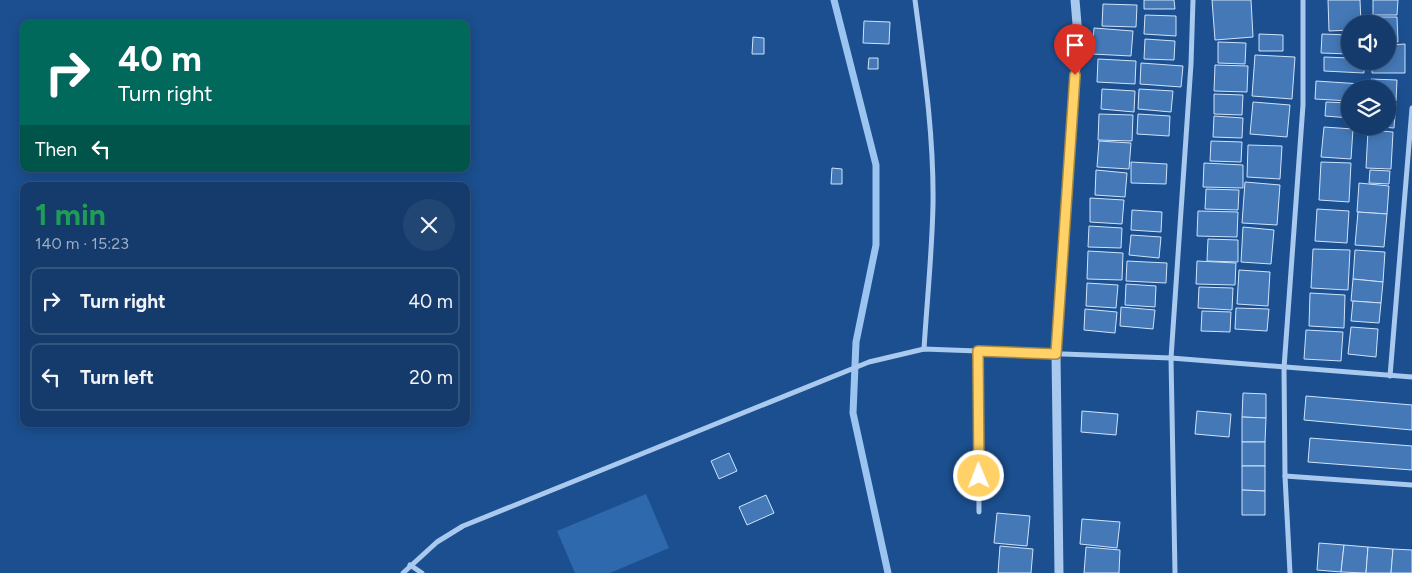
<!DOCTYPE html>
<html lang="en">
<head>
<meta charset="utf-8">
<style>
  body { margin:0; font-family:Figtree,sans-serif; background:#214673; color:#f1f3f6; height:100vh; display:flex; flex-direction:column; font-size:19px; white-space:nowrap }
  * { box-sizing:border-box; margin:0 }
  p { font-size:16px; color:#9dadc1 }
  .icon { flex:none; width:28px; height:28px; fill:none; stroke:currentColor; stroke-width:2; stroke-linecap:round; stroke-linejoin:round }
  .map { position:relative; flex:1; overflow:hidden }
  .sheet { position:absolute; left:20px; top:182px; width:450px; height:245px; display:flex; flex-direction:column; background:#143b6b; border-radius:10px; box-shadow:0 2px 12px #0003,0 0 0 1px #33557e }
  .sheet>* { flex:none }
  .guide { position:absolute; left:20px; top:20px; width:450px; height:152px; border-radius:10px; box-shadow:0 2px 12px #0003,0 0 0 1px #33557e; background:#00695c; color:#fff; overflow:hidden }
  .fabs { position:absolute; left:1341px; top:15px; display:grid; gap:10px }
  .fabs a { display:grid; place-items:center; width:55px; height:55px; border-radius:50%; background:#143b6b; box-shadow:0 2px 12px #0003,0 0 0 1px #33557e; font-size:25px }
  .pin { position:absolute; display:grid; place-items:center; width:42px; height:42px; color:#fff; margin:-51px -21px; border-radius:50% 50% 50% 0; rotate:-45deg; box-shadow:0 0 5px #0007 }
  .pin .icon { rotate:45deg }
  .me { position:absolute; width:55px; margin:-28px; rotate:359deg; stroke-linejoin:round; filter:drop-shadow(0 0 4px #0008) }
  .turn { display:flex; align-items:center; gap:18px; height:105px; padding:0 15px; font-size:22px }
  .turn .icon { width:65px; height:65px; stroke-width:2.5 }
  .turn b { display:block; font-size:35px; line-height:42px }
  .then { display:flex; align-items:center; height:48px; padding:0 15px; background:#0003; gap:10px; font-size:19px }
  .round { display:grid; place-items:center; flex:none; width:52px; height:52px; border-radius:26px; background:#214673 }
  .head { display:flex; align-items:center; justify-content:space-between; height:85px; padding:0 15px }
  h1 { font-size:30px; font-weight:700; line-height:38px; color:#1e9e55 }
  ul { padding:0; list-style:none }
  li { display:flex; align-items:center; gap:15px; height:68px; margin:0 10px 8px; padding:0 5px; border:2px solid #33557e; border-radius:10px }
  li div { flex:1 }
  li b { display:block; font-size:19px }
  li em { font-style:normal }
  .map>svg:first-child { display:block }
  .green { fill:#2e69ad }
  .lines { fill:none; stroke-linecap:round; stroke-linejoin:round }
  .stream { stroke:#9cc4f0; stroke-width:7 }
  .building { fill:#4478b7; stroke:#cfe3fa }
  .minor { stroke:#a9c9ee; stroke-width:5 }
  .tertiary { stroke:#a9c9ee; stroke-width:9 }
  .route-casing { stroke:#a68842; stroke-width:12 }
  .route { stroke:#ffd166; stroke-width:9 }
</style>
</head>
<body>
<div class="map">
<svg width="1412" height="573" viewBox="0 0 1412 573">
  <rect width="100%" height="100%" fill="#1b4f8f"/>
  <!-- green -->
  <path class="green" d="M646,494L669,548L610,573H575L557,531Z"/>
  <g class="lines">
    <!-- stream -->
    <path class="stream" d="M834,0L876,165V245L856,342L853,413L888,573"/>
  </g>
  <!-- building -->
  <g class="building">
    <path d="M1144,0H1174L1175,9H1144Z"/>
    <path d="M1212,0H1251L1253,37L1215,40Z"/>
    <path d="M1328,0H1360L1361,24H1350V30L1329,31Z"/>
    <path d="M1373,0H1398L1397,15H1373Z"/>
    <path d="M1103,4L1137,5L1136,27L1102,26Z"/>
    <path d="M1145,15L1176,16V36L1144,34Z"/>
    <path d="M1372,17H1397L1398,42H1388V24H1372Z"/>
    <path d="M864,21L890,22L889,44L863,43Z"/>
    <path d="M1094,28L1133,31L1131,56L1092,54Z"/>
    <path d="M1259,34L1283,35V51H1259Z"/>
    <path d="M1322,34L1350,35V54L1321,53Z"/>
    <path d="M753,37L764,38V54H752Z"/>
    <path d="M1145,39L1175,41L1174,60L1144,59Z"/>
    <path d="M1218,42L1246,43L1245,64L1218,63Z"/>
    <path d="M1405,44V73H1372V61H1388V45Z"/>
    <path d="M1255,55L1295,57L1292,99L1252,96Z"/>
    <path d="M1324,57L1350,58V61H1364V73L1324,71Z"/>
    <path d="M869,58H878V69H868Z"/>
    <path d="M1098,59L1136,61L1135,84L1097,82Z"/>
    <path d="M1141,63L1183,66L1181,87L1140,84Z"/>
    <path d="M1215,65L1248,66L1247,92L1214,91Z"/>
    <path d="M1371,79L1397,80L1396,101H1388V89H1371Z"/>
    <path d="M1316,81L1362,84V89H1350V101L1315,99Z"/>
    <path d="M1102,89L1135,91L1134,112L1101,109Z"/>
    <path d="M1139,89L1173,91L1171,112L1138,109Z"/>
    <path d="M1214,94L1243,95L1242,115L1214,114Z"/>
    <path d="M1253,102L1290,105L1287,137L1250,134Z"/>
    <path d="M1326,102L1350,103V118L1325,116Z"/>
    <path d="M1388,102L1396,103L1394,128L1369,126H1388Z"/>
    <path d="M1099,114L1133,115L1132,141L1098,140Z"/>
    <path d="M1138,114L1170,116L1169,136L1137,134Z"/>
    <path d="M1214,116L1243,118L1242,138L1213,137Z"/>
    <path d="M1324,127L1353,129L1351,159L1321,157Z"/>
    <path d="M1368,130L1393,132L1391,169L1366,168Z"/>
    <path d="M1099,141L1131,143L1129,169L1097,167Z"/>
    <path d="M1211,141L1242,142L1241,162L1210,161Z"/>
    <path d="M1248,145L1282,146L1280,179L1247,177Z"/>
    <path d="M1131,162L1167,164L1166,184L1131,183Z"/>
    <path d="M1321,162L1351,163L1349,202L1319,200Z"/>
    <path d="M1204,163L1243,165V188L1203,187Z"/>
    <path d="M832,168L842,169V184H831Z"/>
    <path d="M1096,170L1127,173L1125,197L1095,195Z"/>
    <path d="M1370,170L1390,171L1389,184L1369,183Z"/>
    <path d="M1245,182L1280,185L1277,225L1242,223Z"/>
    <path d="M1359,183L1389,186L1387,214L1357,212Z"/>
    <path d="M1206,189L1239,190L1238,210L1205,209Z"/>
    <path d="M1090,198L1124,200L1122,224L1090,222Z"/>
    <path d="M1317,209L1349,211L1347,243L1315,241Z"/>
    <path d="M1132,210L1162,212L1161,232L1131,230Z"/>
    <path d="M1198,211L1238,212L1237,237L1197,236Z"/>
    <path d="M1358,212L1387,214L1384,247L1355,245Z"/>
    <path d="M1089,226L1122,228L1121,248L1088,247Z"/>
    <path d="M1243,227L1274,230L1271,264L1241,262Z"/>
    <path d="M1131,235L1161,237L1159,258L1129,255Z"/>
    <path d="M1208,239L1238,240V262L1207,261Z"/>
    <path d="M1313,249L1350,250L1348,290L1311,288Z"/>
    <path d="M1355,250L1385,252L1383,282L1353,279Z"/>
    <path d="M1088,251L1123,253L1122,280L1087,279Z"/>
    <path d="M1127,261L1167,263L1166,283L1126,281Z"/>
    <path d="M1197,261L1236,263L1235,285L1196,284Z"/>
    <path d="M1239,270L1270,272L1268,306L1237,304Z"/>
    <path d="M1353,279L1383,282L1381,303L1351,301Z"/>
    <path d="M1087,283L1118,285L1116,308L1086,306Z"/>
    <path d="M1126,284L1156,286L1155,307L1125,305Z"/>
    <path d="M1199,287L1233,288L1232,310L1198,308Z"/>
    <path d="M1310,293L1345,295L1344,328L1309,326Z"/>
    <path d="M1353,301L1381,303L1379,323L1351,321Z"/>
    <path d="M1121,307L1155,310L1153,329L1120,326Z"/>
    <path d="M1236,308L1269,309L1267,331L1235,329Z"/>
    <path d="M1085,309L1117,312L1115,333L1084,330Z"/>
    <path d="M1202,311L1231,312L1230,332L1201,331Z"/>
    <path d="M1351,327L1378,329L1376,357L1348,354Z"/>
    <path d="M1306,330L1343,332L1341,361L1304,359Z"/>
    <path d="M1243,393L1266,394V418L1242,417Z"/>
    <path d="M1306,396L1412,405V430L1304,420Z"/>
    <path d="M1082,411L1118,414L1116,435L1081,432Z"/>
    <path d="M1197,411L1231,414L1229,437L1195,434Z"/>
    <path d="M1242,417L1266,418L1265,442H1242Z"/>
    <path d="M1310,438L1412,446V470L1308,462Z"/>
    <rect x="1242" y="442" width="23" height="24"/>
    <path d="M729,453L737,471L719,479L711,461Z"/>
    <path d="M1242,466H1265V491L1242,490Z"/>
    <path d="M1242,490L1265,491V515H1242Z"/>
    <path d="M766,495L774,513L747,525L739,507Z"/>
    <path d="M997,513L1030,516L1027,546L994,543Z"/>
    <path d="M1082,519L1120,522L1117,548L1080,544Z"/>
    <path d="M1319,543L1344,545L1341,572L1317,570Z"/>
    <path d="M1344,545L1368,547L1366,573L1341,572Z"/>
    <path d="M1000,546L1033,549L1031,573H998Z"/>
    <path d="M1086,547L1120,550L1119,573H1084Z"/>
    <path d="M1368,547L1393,549L1391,573H1366Z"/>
    <path d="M1393,549L1412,550V573H1391Z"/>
  </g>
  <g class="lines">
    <!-- minor -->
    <g class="minor">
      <path d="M915,0C924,68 934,136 933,205C932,253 927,301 924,349"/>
      <path d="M978,351L979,512"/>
      <path d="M1390,376L1412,108"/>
      <path d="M1285,476L1412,485"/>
      <path d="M410,565L422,573"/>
      <path d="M403,573L437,542L463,526L869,362L924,349L1171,358L1412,377"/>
      <path d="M1175,573L1171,358L1191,64L1193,0"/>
      <path d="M1290,573L1285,476L1284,368L1303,105V0"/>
    </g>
    <!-- tertiary -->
    <path class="tertiary" d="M1059,573L1056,354L1078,36L1075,0"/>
  </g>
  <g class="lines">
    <defs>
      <path id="route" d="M979,476L978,351L1056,354L1075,75"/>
    </defs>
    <!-- route casing -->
    <use href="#route" class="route-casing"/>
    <!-- route -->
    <use href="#route" class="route"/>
  </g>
</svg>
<div class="fabs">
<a><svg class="icon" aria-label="sound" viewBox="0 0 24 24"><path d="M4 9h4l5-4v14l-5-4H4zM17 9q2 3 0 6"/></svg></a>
<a><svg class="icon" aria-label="layers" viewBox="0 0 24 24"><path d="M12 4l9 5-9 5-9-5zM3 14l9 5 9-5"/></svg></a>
</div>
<div class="pin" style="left:1075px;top:75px;background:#d93025"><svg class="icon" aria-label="arrive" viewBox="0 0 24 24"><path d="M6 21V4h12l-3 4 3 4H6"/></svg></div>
<svg class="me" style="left:979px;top:476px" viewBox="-20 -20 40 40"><circle r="17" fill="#ffd166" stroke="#fff" stroke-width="3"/><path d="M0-11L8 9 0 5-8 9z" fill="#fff"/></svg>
<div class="guide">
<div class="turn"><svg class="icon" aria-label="right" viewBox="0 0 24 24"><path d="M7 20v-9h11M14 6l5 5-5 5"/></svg><div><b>40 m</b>Turn right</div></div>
<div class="then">Then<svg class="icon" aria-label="left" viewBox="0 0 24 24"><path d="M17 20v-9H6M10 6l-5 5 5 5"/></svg></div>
</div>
<section class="sheet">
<div class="head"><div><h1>1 min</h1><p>140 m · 15:23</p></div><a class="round"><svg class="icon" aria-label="close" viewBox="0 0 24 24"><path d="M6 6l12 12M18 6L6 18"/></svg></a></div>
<ul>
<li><svg class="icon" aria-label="right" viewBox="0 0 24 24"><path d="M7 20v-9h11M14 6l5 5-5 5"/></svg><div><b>Turn right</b></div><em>40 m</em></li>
<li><svg class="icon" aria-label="left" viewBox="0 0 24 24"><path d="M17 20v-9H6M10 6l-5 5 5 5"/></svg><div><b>Turn left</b></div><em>20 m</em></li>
</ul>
</section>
</div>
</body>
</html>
